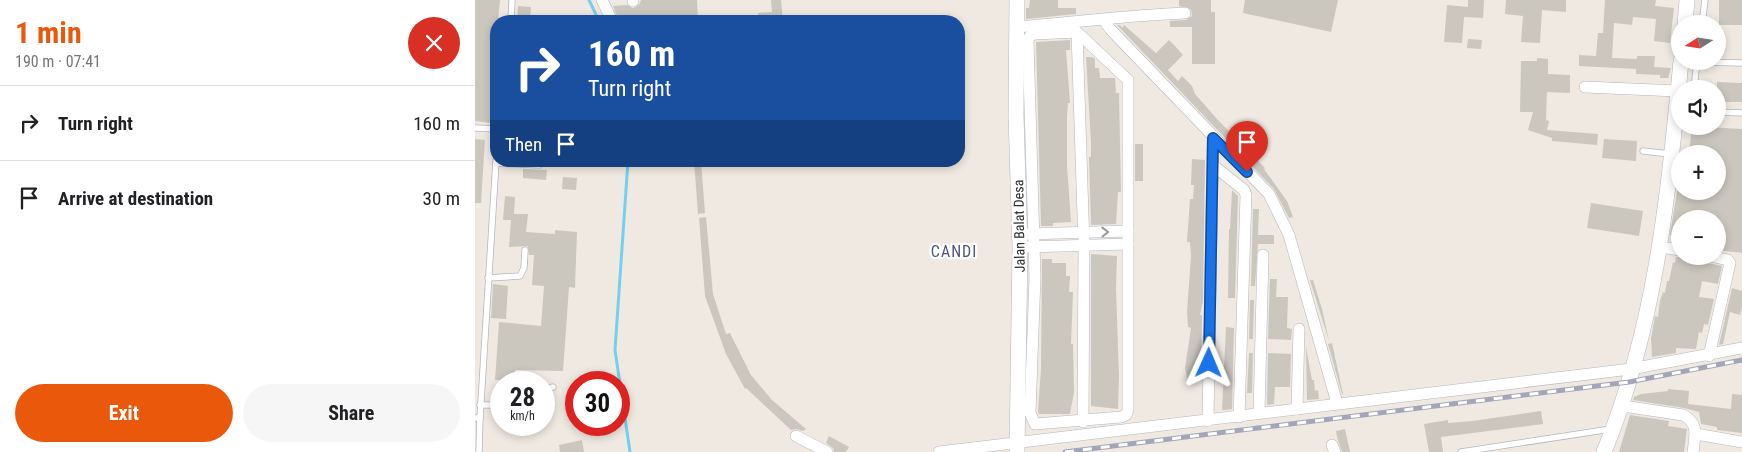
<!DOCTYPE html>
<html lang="en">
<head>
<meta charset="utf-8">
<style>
  body { margin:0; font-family:"Roboto Condensed",sans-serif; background:#f6f6f6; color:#202124; height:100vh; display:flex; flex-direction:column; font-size:19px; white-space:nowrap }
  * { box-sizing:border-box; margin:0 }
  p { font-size:16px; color:#757577 }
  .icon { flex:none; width:28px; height:28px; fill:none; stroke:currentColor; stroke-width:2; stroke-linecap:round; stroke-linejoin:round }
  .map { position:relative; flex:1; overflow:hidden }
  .side { display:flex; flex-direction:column; background:#fff; width:475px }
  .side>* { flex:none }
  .hud { position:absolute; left:15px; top:15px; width:475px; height:152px; border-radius:20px; box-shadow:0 2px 8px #0003; background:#1a4fa0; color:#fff; overflow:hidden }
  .needle { width:32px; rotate:258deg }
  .controls { position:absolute; left:1196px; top:15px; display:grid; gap:10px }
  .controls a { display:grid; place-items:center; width:55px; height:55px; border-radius:50%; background:#fff; box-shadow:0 2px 8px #0003; font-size:25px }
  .speed { position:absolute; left:15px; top:371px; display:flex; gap:10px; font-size:25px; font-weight:700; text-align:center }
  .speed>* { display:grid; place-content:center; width:65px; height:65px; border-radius:50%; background:#fff; box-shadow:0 2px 8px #0003; line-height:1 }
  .speed small { font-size:12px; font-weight:400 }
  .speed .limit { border:8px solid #d22; background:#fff; color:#111 }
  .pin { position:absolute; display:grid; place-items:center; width:42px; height:42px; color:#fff; margin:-51px -21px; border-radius:50% 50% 50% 0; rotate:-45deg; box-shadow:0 0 5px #0007 }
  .pin .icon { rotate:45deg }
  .me { position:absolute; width:55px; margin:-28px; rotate:1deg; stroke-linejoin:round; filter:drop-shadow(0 0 4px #0008) }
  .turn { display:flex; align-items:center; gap:18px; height:105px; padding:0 15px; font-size:22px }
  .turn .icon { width:65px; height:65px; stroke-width:2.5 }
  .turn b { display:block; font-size:35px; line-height:42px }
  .then { display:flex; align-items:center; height:48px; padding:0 15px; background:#0003; gap:10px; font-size:19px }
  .round { display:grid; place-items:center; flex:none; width:52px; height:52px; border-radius:26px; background:#f6f6f6 }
  .head { display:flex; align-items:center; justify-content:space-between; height:85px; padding:0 15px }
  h1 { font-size:30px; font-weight:700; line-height:38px; color:#ea580c }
  .action { display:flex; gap:10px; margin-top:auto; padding:10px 15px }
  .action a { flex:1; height:58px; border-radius:30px; background:#ea580c; color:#fff; font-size:20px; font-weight:700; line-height:58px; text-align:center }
  .action a+a { background:#f6f6f6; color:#202124 }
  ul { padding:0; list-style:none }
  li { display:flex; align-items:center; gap:15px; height:75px; padding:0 15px; border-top:1px solid #e0e0e0 }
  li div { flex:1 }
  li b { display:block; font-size:19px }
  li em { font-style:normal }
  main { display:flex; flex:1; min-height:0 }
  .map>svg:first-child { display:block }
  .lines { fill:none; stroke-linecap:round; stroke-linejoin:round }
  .stream { stroke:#75cff0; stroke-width:3 }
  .building { fill:#cbc7bf }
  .lane-casing { stroke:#b4b7c1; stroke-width:7 }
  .street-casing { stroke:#b4b7c1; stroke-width:12 }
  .secondary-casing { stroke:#b4b7c1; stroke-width:16 }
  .lane { stroke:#fff; stroke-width:5.5 }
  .street { stroke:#fff; stroke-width:11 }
  .secondary { stroke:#fff; stroke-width:15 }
  .rail-casing { stroke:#a3a6b8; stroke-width:5 }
  .rail { stroke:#fff; stroke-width:3; stroke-dasharray:9; stroke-linecap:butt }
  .oneway { stroke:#969696 }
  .route-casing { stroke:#114b97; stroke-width:12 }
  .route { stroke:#1a73e8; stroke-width:9 }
  .labels { text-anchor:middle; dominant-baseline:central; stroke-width:4.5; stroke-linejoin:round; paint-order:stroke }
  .street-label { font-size:14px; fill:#2e2e2e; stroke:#fff }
  .quarter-label { font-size:16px; letter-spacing:1px; fill:#4d5680; stroke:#fff }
</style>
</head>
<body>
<main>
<section class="side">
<div class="head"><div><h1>1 min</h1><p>190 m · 07:41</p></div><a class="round" style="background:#d93025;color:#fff"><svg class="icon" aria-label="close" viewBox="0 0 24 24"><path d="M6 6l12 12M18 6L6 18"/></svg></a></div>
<ul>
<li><svg class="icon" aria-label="right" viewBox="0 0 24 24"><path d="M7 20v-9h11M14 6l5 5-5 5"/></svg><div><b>Turn right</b></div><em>160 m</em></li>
<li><svg class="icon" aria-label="arrive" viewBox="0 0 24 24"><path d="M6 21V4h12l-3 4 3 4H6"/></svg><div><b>Arrive at destination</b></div><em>30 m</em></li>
</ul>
<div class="action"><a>Exit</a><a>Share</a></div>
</section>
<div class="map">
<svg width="1267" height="452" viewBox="0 0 1267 452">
  <rect width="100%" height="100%" fill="#efe9e1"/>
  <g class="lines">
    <!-- stream -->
    <g class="stream">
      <path d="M114,0L124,21"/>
      <path d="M153,161L140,350L155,452"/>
    </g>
  </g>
  <!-- building -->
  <g class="building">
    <path d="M0,0H25L23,21H21L16,123L0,121Z"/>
    <path d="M166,0H222L223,21H144L138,6L152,5L158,8L164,5Z"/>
    <path d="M296,0H306L308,21H283V13L297,12Z"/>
    <path d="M555,0H583V8H601V14L551,19V8H554Z"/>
    <path d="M704,0H736V12H740V64H717V27H695V21L711,20L717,16L716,9L704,6Z"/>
    <path d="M770,0H863L856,32L768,13Z"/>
    <path d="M993,0H1009L1008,18L989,17L987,43L969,42L972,5L993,7Z"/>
    <path d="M1031,0H1091V12L1067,10L1065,43L1046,42L1048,16L1030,14Z"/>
    <path d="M1130,0H1181L1180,6L1199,8L1195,43L1179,41L1181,19L1158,17L1157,25L1139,23L1137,58L1162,59V56H1180L1179,67L1196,68L1193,78H1185V75L1161,74V69L1104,66V55L1121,56L1123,33H1128Z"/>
    <rect x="1244" y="0" width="23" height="25"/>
    <path d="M43,6L56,7L55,21H42Z"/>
    <path d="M642,25H645L647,28L649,25L681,53L694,40L700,46L708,55L693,70L703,81L707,76L717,86L720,94L743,120L790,168L789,169L812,201L818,217L814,218L799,189Z"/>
    <path d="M993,39L1007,40L1006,49L992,48Z"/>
    <path d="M595,40V50H591L595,103H593L592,116V165L596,222L578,223V226H566L561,42Z"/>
    <path d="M611,57H617L620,59V68H624L625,78H640L641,93H644L646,192H643L641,224L616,225L614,157H616V143Z"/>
    <path d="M1062,58L1073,59V74L1095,75V93L1072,92L1071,120L1074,121L1072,130L1123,134L1122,145L1077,141V138L1053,130L1058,112H1045L1046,61H1062Z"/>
    <path d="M1242,82L1267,83V102H1242Z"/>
    <path d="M1217,126L1267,129V253L1242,250V219L1224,216V219H1205V237L1195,235L1202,191H1242V154H1214Z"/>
    <path d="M0,139L10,140L6,203H0Z"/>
    <path d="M1129,139L1162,141L1161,161L1127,158Z"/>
    <rect x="660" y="144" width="8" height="37"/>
    <path d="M717,159L730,160L728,301L725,315H727L726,379L712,378L710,368L716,328L713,327L712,312L716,256L715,242H712L715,199H718L719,185H716Z"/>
    <path d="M219,161H226L230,213L223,214Z"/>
    <path d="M48,169L72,170L71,180L48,178Z"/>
    <path d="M88,177L102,178L101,190L87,189Z"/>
    <path d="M757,190L763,196L760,298H753L754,229H755Z"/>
    <path d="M30,196L40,197L39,214H53L51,232L80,234V230L102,232L100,288L94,287L88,371L40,370L39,381L20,380L24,322L66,326L69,286L57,285L59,255H54L53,246L34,247L36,220H28Z"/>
    <path d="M1116,203L1168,211L1164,236L1112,228Z"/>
    <path d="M778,209H784L783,235H799V244H783L780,286H776Z"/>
    <path d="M231,217L238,294L251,334L255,333L276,375L297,400L331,429L328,431L321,429L316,430L271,388L270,389L251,354L230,296L224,218Z"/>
    <path d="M616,254L642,256L641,288L644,377L643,409L616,406Z"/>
    <path d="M1201,257H1228L1233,263L1247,266L1243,284L1227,281L1224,297L1239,299L1233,325L1229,324L1227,333L1224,332L1221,349L1201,348V353L1177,357L1176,338L1180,316L1183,317L1185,301L1188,292L1190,293L1192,281H1194L1198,262L1200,263Z"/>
    <path d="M567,259H577V263H591V276H595L594,292H598L596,344H598L599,392L595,414H564L563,412L566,369Z"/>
    <path d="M795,279H802L801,297H813L812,328L817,329L816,340L793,339Z"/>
    <path d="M835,280H838L847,309L854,341Z"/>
    <path d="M18,284L33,286L31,319L16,318Z"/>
    <path d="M1257,288L1267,291V307L1265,315L1255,312L1248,344L1244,345Z"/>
    <path d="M775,300H779L778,339H774Z"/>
    <path d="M751,327L759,328L757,409L750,410H747Z"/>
    <path d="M857,343L868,394H867L853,344Z"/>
    <path d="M831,347L837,380H839L840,391L843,390L844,399L832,400Z"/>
    <path d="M774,353H778L777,393H772Z"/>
    <path d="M793,353L816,354L815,387H800L799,404L792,405Z"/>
    <path d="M1193,389L1214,391L1213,404L1256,409L1257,394L1267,395V433L1242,430V427L1226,424L1224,412L1209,408L1158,400L1159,397L1166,394L1193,391Z"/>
    <path d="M1066,411L1068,424L966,437L968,452H954L949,424L973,420V423L998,421Z"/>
    <path d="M1155,415L1194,421L1193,426L1212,429L1209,452H1144Z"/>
    <path d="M870,429L875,452H867L863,441L861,431Z"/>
    <path d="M354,436L374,447L371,452H359L358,448L351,443Z"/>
    <path d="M107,440L109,452H85L84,445Z"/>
  </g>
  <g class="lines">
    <defs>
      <g id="lane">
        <path d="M36,21L37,0"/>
        <path d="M1227,24L1230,0"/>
        <path d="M1222,62L1267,63"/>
        <path d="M1219,89L1222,61"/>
        <path d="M1242,112L1267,113"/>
        <path d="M0,128L21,129"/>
        <path d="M1168,151L1195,154"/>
        <path d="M21,163L64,165"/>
        <path d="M13,278L45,276L49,268L50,250"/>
        <path d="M69,389L78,387"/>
        <path d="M5,405H26"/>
        <path d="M0,418H5L21,161"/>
        <path d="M4,452L5,418"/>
        <path d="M986,452L1136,429"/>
      </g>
      <g id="street">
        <path d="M127,0L137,21"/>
        <path d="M158,0V1"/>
        <path d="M629,20L635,29L794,194L814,235L862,403"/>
        <path d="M541,27C598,23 654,15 710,13"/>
        <path d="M602,32L653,80V410L651,415L646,417L560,424L555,413L560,277L553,40L555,36L560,34Z"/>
        <path d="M602,32L609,246L608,422"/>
        <path d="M1110,87L1203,91"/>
        <path d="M739,166L769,190L771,195L764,417"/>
        <path d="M552,234L653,231"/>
        <path d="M553,247L653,244"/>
        <path d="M1186,247L1205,250"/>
        <path d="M1234,356L1255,263L1253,260L1235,256"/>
        <path d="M1148,406L1208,415C1224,423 1220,436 1218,452"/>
        <path d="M822,409L824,329"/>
        <path d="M784,413L788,255"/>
        <path d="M733,421L738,138"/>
        <path d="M1221,434L1267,442"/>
        <path d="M321,436L352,452"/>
        <path d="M857,445L860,452"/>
        <path d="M464,452L1156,369L1267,348"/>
      </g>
      <g id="secondary">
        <path d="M1210,24L1212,0"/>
        <path d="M542,452L545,247L541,115L542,0"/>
        <path d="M1129,452C1181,325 1193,197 1206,61"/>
      </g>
    </defs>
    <!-- lane casing -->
    <use href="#lane" class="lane-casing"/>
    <!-- street casing -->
    <use href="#street" class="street-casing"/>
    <!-- secondary casing -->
    <use href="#secondary" class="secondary-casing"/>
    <!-- lane -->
    <use href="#lane" class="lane"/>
    <!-- street -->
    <use href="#street" class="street"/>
    <!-- secondary -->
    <use href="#secondary" class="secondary"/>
    <defs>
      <path id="rail" d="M590,452L1154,382L1267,360"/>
    </defs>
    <!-- rail casing -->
    <use href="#rail" class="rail-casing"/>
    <!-- rail -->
    <use href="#rail" class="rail"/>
  </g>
  <!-- one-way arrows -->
  <defs><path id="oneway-chevron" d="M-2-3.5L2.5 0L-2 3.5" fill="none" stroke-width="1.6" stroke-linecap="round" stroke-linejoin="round" transform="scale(1.25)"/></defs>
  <use class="oneway" href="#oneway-chevron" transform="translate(630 232) rotate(-1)"/>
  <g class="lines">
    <defs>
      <path id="route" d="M734,363L738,138L772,172"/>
    </defs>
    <!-- route casing -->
    <use href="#route" class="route-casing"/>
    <!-- route -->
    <use href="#route" class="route"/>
  </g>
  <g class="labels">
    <!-- street labels -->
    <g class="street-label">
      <text transform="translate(544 226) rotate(-91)">Jalan Balat Desa</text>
    </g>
    <!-- quarter labels -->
    <g class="quarter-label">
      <text x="479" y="251">CANDI</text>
    </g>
  </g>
</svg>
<div class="controls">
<a><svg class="needle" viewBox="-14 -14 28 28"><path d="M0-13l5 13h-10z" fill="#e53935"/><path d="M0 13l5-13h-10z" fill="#757577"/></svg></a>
<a><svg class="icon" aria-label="sound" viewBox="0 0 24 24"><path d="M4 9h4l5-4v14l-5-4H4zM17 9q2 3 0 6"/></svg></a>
<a>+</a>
<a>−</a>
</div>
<div class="speed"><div>28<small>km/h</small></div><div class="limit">30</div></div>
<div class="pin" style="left:772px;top:172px;background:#d93025"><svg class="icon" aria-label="arrive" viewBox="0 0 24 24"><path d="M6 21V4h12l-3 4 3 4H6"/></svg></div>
<svg class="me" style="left:734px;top:363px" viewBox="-20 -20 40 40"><path d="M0-17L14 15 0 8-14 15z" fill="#1a73e8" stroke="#fff" stroke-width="4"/></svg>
<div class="hud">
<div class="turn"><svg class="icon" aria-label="right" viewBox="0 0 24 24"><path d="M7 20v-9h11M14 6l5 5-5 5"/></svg><div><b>160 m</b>Turn right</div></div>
<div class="then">Then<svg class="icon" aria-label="arrive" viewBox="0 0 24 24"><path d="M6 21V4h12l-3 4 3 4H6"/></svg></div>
</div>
</div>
</main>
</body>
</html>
